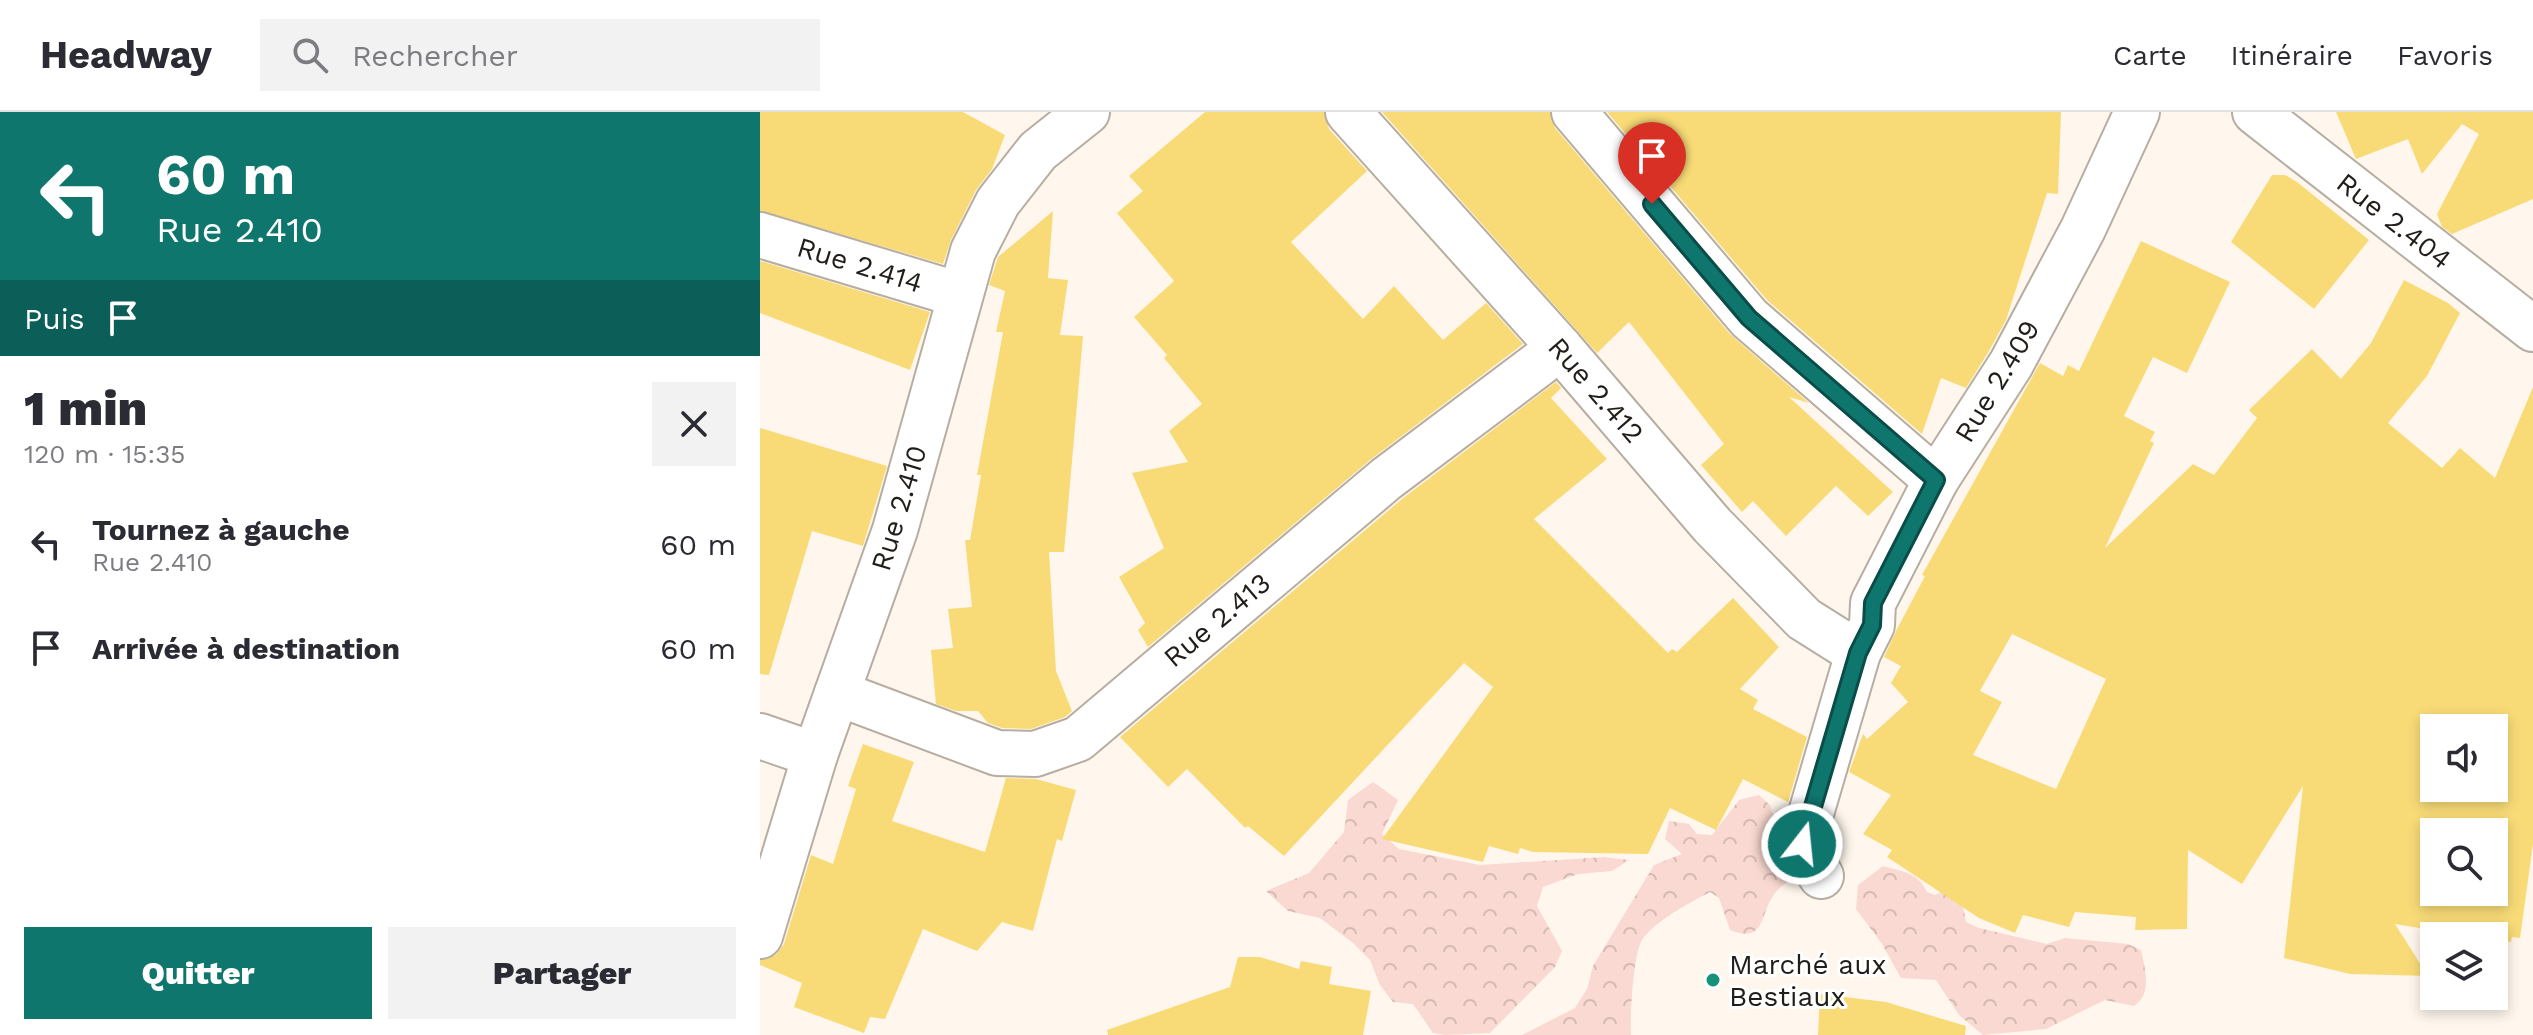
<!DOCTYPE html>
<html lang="fr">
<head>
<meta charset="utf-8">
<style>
  body { margin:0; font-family:"Work Sans",sans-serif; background:#f2f2f3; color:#2b2b33; height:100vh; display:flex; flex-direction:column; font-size:30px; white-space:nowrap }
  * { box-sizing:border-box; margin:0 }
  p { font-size:26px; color:#7c7c81 }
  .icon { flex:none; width:44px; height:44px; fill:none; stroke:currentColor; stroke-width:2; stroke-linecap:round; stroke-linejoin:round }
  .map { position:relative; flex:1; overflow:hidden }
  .side { display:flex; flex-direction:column; background:#fff; width:760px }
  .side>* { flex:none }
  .hud { background:#0f766e; color:#fff; overflow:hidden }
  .tools { position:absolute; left:1660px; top:602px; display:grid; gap:16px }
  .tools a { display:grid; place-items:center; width:88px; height:88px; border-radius:0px; background:#fff; box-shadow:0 4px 12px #0003; font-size:40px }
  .pin { position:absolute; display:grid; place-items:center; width:68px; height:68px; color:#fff; margin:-82px -34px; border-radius:50% 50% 50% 0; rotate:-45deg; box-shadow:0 0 8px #0007 }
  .pin .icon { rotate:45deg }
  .me { position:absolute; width:88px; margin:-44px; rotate:16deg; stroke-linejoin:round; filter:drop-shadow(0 0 6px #0008) }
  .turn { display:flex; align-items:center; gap:28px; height:168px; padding:0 24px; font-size:36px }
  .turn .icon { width:104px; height:104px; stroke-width:2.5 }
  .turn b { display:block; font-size:56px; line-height:68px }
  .then { display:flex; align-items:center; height:76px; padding:0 24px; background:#0003; gap:16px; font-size:30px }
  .round { display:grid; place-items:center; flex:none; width:84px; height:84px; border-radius:0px; background:#f2f2f3 }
  .head { display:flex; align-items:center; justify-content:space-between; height:136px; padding:0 24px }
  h1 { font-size:48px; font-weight:800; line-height:60px }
  .button { display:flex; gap:16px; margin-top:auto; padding:16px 24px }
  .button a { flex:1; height:92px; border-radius:0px; background:#0f766e; color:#fff; font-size:32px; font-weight:800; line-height:92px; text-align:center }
  .button a+a { background:#f2f2f3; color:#2b2b33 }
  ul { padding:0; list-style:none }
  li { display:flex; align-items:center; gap:24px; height:104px; padding:0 24px }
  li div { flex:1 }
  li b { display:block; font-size:30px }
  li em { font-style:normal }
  header { display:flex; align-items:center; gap:48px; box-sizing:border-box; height:112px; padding:0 40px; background:#fff; border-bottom:2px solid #e1e1e2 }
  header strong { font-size:38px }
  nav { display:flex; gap:44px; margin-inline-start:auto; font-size:28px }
  .search { width:560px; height:72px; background:#f2f2f3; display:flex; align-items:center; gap:20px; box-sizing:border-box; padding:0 28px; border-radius:0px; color:#7c7c81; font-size:30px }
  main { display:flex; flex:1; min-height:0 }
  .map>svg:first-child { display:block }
  .forest { fill:url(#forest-crowns) }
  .building { fill:#f8db77; fill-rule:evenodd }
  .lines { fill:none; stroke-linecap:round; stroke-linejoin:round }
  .minor-casing { stroke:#b7aea2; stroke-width:48 }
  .minor { stroke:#fff; stroke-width:44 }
  .route-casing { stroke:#0a4d48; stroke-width:20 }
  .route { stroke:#0f766e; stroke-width:14 }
  .poi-dot { fill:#159279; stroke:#fff; stroke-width:3 }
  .labels { text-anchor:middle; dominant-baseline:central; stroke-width:6; stroke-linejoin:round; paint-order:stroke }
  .street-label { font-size:28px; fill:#211e19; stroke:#fff }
  .poi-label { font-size:28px; fill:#211e19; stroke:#fff; text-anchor:start }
</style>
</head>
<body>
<header>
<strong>Headway</strong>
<div class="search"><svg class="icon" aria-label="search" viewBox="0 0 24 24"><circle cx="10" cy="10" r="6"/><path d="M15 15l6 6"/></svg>Rechercher</div>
<nav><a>Carte</a><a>Itinéraire</a><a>Favoris</a></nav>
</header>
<main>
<section class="side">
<div class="hud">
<div class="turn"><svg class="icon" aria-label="left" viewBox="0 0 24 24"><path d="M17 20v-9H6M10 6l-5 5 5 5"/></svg><div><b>60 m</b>Rue 2.410</div></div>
<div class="then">Puis<svg class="icon" aria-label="arrive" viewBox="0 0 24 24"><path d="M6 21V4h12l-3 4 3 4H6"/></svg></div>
</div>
<div class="head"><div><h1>1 min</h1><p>120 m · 15:35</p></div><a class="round"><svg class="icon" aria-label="close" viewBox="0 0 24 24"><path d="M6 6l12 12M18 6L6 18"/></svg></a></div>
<ul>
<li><svg class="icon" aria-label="left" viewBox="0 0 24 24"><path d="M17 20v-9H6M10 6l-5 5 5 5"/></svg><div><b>Tournez à gauche</b><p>Rue 2.410</p></div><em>60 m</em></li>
<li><svg class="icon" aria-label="arrive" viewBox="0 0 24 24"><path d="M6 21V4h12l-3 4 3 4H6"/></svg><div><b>Arrivée à destination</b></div><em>60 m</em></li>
</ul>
<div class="button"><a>Quitter</a><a>Partager</a></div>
</section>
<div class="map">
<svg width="1773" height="923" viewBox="0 0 1773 923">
  <defs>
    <pattern id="forest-crowns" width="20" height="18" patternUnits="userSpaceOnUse" patternTransform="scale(2)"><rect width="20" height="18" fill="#f9d9d1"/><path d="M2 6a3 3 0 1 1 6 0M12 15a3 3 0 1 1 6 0" fill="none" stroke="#d5bab3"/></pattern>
  </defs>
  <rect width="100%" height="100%" fill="#fff7ed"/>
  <!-- forest -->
  <g class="forest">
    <path d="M613,670L638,688L622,722L639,737L720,753L844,745L869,748L852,759L818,762L783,775L777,794L802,839L795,855L730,921L685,923L673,921L653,892L633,890L620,873L610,848L593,831L560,806L528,799L506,779L549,761L584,720L588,688Z"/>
    <path d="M999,683L1010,693L1018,717L1032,727L1043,758C1034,766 1019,774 1013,784C1000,803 1005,832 970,818L959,786L950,780C929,791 895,809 882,828C873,843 870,904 871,923H762L815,896L827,877L833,854L894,753L922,742L905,727L909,709L929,712L937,722L952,723L979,688Z"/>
    <path d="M1123,754C1142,759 1159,761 1167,780L1175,783L1189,776L1202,789L1206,810L1219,816L1287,832L1305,826L1368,832L1381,838C1385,857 1393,881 1374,894L1345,888L1286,917L1223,923L1199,903L1176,868L1141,866L1122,832L1096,797L1098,773Z"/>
  </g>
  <!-- building -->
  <g class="building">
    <path d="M0,0H203L245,23L232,57L216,78L191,128L183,152L0,99Z"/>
    <path d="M445,0H564L569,17L607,59L531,130L603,207L634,174L683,228L726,191L763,232L610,348L388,535L378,518L385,511L359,465L404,436L372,361L428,350L409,319L442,292L404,246L407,243L374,205L414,169L357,101L383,79L369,64Z"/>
    <path d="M622,0H790L795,16L970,222L1049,291L1029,285L1133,380L1108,404L1076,374L1026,424L993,389L982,400L941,353L964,332L869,210L837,241Z"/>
    <path d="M847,0H1301L1298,82L1287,81L1246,208L1229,239L1206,276L1181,266L1162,322L1007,188Z"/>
    <path d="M1576,0H1773V87L1692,122L1682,115L1677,102L1719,22L1702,12L1662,62L1648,27L1596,47Z"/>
    <path d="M1512,63H1525L1537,70L1609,128L1554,197L1471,130Z"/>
    <path d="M293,99L288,166L308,168L300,223L323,224L304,440H289L296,559L312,599L305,605L271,617L242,616L228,611L218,599H196L176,592L171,538L193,536L188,497L212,495L205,428H210L221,363H217L243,220H236L245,179L229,173L238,145Z"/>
    <path d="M1381,129L1470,170L1427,261L1393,245L1364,304L1395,320L1390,329L1394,331L1345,436L1433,352L1454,363L1497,306L1489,298L1552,237L1581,267L1611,231L1644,168L1688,191L1700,201L1667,264L1628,311L1682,356L1700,336L1735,366L1773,275V732L1760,826L1752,825L1751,830L1734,828V824H1709L1635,812L1668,864L1590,862L1524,846L1543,674L1482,772L1428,738L1427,817L1375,818L1376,805L1315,800L1309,815L1263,803L1255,821L1219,806L1127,745L1132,738L1103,722L1131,683L1089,660L1103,622L1107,627L1148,590L1131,571L1141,554L1124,545L1136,519L1165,464L1162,463L1280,251L1303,264L1308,253L1319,259ZM1252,522L1346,567L1296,677L1213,643L1242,590L1220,579ZM1674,616H1734V676H1674ZM1674,720H1734V780H1674Z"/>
    <path d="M0,149L170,200L150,258L0,201Z"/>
    <path d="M796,270L801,276L791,286L847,347L774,407L908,541L912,537L917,540L973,486L1019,535L980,577L998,588L993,597L1047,625L1028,690L983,667L956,718L910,696L888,742L773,740L760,736L758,742L729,734L723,750L622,727L733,575L704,551L524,744L488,714L485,716L427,657L408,675L360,625L642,387Z"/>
    <path d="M0,316L127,354L103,434L52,419L9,563L0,562Z"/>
    <path d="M103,632L154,650L132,709L225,740L246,666L276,667L316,678L302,729L297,727L273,819L242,810L217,839L163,817L125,907L110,905L104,921L34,895L42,871L0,853V848L16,843L24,832L51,743L73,752L96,677L88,674Z"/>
    <path d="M478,845H500L539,857L541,849L572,855L569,872L611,879L603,923H348L347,918L470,875Z"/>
    <path d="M1060,882L1126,890L1206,914L1205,923H1058Z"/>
  </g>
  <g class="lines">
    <defs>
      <g id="minor">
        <path d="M588,0L800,236L952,413L1044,507L1098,541"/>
        <path d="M814,0L989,206L1176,368"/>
        <path d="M1495,0L1773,217"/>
        <path d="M0,123L200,183"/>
        <path d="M77,581L237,641L275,642L318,627L626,367L800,236"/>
        <path d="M0,624L55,643"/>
        <path d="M1061,764L1042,732L1098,541L1112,513L1113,491L1176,368L1251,252L1323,117L1377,0"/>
        <path d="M0,824L55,643L135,418L213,139L238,90L278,39L327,0"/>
      </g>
    </defs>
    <!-- minor casing -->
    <use href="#minor" class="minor-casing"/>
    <!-- minor -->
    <use href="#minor" class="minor"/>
  </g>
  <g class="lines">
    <defs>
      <path id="route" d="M892,92L989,206L1176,368L1113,491L1112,513L1098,541L1042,732"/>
    </defs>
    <!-- route casing -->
    <use href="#route" class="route-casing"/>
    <!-- route -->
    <use href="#route" class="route"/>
  </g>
  <!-- markers -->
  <circle class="poi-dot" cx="953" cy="868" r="8"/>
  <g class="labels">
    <!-- street labels -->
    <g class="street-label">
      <text transform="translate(1634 109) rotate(38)">Rue 2.404</text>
      <text transform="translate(100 153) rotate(17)">Rue 2.414</text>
      <text transform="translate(1237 269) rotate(-59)">Rue 2.409</text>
      <text transform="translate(836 278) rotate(49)">Rue 2.412</text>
      <text transform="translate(139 396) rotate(-73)">Rue 2.410</text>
      <text transform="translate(457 508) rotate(-40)">Rue 2.413</text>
    </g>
    <!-- poi labels -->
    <g class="poi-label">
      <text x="969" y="852">Marché aux<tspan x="969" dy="32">Bestiaux</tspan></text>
    </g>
  </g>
</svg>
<div class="tools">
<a><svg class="icon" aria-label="sound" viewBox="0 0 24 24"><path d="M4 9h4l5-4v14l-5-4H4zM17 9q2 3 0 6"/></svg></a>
<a><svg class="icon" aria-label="search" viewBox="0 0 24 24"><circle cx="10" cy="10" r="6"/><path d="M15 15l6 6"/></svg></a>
<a><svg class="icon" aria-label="layers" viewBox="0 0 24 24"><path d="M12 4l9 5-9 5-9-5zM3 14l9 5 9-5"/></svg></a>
</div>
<div class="pin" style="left:892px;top:92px;background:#d93025"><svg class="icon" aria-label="arrive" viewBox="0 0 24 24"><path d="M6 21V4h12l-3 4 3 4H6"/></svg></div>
<svg class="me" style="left:1042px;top:732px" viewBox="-20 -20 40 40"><circle r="17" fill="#0f766e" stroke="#fff" stroke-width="3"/><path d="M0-11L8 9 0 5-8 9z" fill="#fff"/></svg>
</div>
</main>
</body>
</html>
